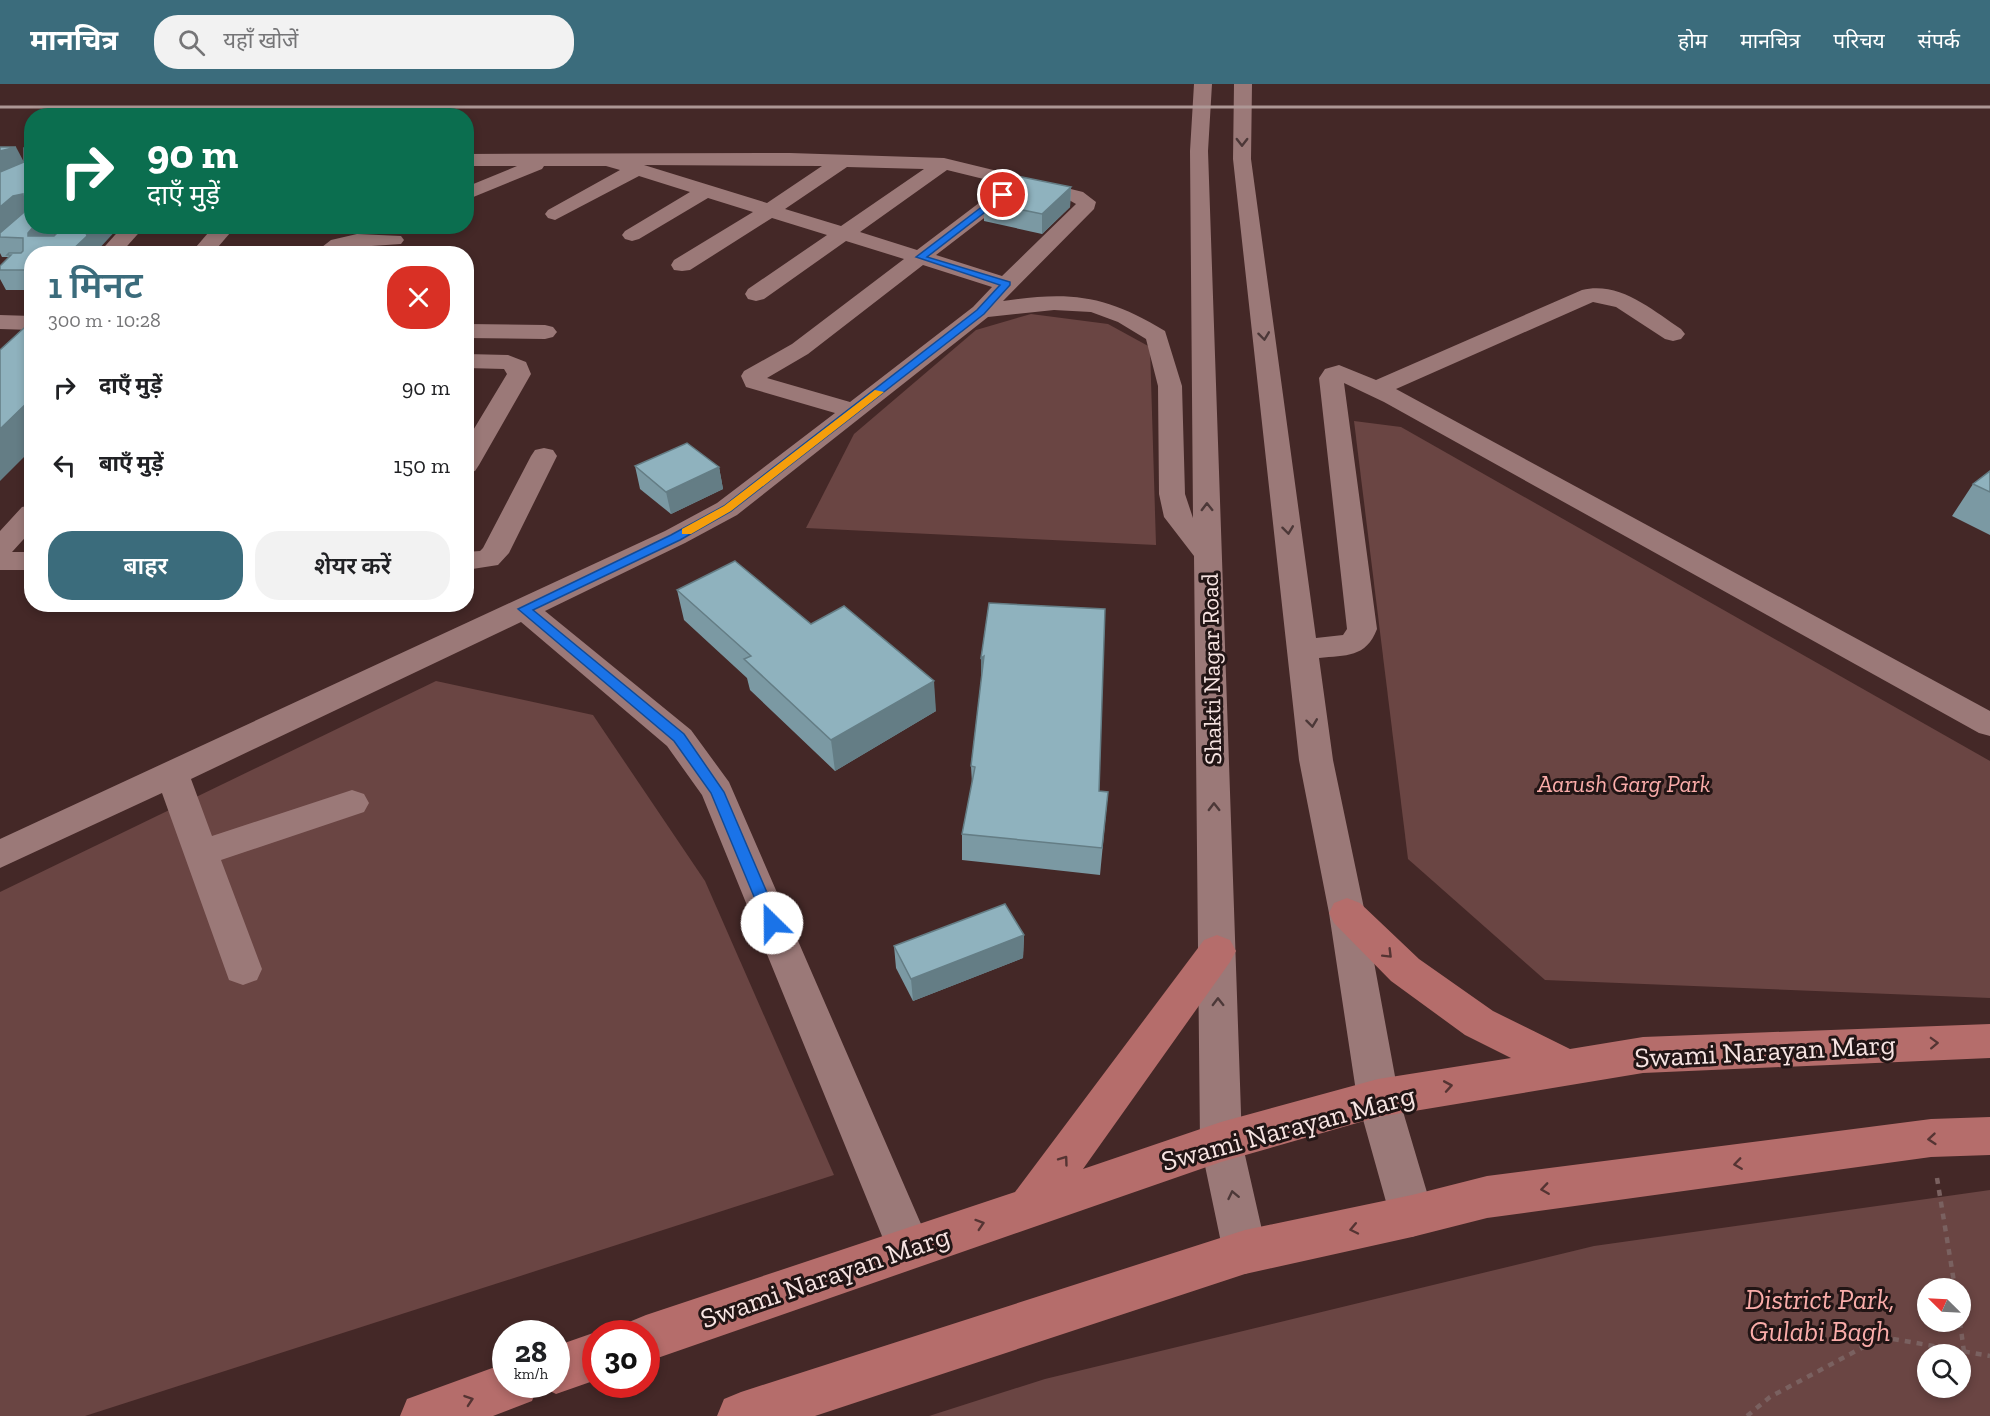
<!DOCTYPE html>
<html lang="hi">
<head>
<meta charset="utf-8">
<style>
  body { margin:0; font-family:"Zilla Slab","Noto Sans Devanagari",serif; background:#f2f2f2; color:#202124; height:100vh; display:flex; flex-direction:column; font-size:22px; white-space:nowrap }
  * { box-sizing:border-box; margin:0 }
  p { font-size:20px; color:#757577 }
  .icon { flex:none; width:33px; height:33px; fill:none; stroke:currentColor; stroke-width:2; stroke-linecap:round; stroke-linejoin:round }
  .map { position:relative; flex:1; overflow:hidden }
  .panel { position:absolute; left:24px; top:162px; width:450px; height:366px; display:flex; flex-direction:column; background:#fff; border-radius:24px; box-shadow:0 3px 9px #0003 }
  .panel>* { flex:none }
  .banner { position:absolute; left:24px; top:24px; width:450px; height:126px; border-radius:24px; box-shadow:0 3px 9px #0003; background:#0b6e4f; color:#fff; overflow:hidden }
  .needle { width:39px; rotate:294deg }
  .controls { position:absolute; left:1917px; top:1194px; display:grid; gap:12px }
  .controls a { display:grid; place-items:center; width:54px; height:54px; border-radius:50%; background:#fff; box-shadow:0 3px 9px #0003; font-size:30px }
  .speed { position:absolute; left:492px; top:1236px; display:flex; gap:12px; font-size:30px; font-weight:700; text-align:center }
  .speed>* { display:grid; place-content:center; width:78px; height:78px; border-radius:50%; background:#fff; box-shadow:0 3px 9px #0003; line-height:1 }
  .speed small { font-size:15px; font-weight:400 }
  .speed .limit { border:9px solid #d22; background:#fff; color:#111 }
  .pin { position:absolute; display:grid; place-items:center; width:51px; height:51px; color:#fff; margin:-26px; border:3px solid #fff; border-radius:50%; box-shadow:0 2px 6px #0007 }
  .me { position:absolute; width:66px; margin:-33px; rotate:337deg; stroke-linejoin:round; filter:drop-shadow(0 0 4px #0008) }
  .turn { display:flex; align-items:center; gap:21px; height:126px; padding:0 24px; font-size:27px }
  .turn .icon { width:78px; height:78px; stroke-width:2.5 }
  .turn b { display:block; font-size:42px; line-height:51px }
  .round { display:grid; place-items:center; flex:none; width:63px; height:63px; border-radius:24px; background:#f2f2f2 }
  .summary { display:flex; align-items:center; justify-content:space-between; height:102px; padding:0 24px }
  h1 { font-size:36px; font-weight:600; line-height:45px; color:#3b6c7c }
  .action { display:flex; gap:12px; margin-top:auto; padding:12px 24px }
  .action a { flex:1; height:69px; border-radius:24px; background:#3b6c7c; color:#fff; font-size:24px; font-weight:600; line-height:69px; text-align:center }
  .action a+a { background:#f2f2f2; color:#202124 }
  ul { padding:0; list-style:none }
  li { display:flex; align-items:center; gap:18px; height:78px; padding:0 24px }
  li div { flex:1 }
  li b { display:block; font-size:22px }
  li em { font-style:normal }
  header { display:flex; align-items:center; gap:36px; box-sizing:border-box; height:84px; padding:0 30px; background:#3b6c7c; color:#fff }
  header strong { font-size:28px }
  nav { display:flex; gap:33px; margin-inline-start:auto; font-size:21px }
  .search { width:420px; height:54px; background:#f2f2f2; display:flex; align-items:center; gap:15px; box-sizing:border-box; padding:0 21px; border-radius:24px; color:#757577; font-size:22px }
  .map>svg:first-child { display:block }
  .green { fill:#6a4543; fill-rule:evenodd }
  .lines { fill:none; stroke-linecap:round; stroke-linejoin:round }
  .path { stroke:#7a6160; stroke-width:4.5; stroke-dasharray:6 6; stroke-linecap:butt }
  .minor { fill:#9b7978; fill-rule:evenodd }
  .major { fill:#b56d6b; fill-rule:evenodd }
  .rail { stroke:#ad9795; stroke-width:3 }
  .wall { fill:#7b99a3 }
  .shaded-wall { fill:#647d85 }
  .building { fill:#8fb2be; stroke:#647d85; stroke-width:1.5 }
  .oneway { stroke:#4c3838 }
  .oneway2 { stroke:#553433 }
  .route { fill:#1a73e8; stroke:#114b97; stroke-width:1.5 }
  .slow { fill:#f59e0b }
  .labels { text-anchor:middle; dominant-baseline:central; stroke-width:6; stroke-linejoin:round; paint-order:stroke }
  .street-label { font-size:24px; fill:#f7e4e2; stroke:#221515 }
  .park-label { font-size:24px; font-style:italic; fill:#fbadaa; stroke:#221515 }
  .near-street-label { font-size:28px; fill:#f7e4e2; stroke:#221515 }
  .near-park-label { font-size:28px; font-style:italic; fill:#fbadaa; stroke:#221515 }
</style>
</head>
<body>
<header>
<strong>मानचित्र</strong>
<div class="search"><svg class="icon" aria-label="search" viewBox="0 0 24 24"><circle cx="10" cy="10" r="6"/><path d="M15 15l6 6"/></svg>यहाँ खोजें</div>
<nav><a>होम</a><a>मानचित्र</a><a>परिचय</a><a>संपर्क</a></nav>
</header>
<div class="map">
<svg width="1990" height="1332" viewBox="0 0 1990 1332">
  <rect width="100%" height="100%" fill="#442827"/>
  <!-- green -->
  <g class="green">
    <path d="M1031,230L1108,240L1150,263L1156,461L806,444L854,350L976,246Z"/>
    <path d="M1354,337L1401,343L1990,677V914L1545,896L1408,775Z"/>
    <path d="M436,597L593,631L705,797L834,1091L85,1332H0V808Z"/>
    <path d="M1990,1106V1332H929L1045,1295L1594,1162ZM1928,1204H1960V1238H1928ZM1928,1270H1960V1304H1928Z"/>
  </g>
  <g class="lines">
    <!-- path -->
    <g class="path">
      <path d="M1937,1094L1955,1204"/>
      <path d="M1960,1238L1964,1268"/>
      <path d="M1747,1332L1770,1313L1882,1253L1990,1272"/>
    </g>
    <!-- minor -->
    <g class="minor">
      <path d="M1194,0H1212L1208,67L1242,1058L1267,1168L1261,1184L1245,1190L1229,1184L1223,1168L1200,1058L1194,472L1164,433L1159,410L1158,302L1146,255L1118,238L1091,228L1054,226L988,233L737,431L685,459L545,527L691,646L729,698L931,1163L925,1179L909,1185L893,1179L702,711L667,662L521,538L191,695L212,752L352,706L364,710L369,719L364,728L221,776L262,885L257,896L243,901L229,896L162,709L0,784V755L665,447L717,419L835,329L746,303L741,292L744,287L792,260L904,175L846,157L764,215L756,217L748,215L745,210L748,205L827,151L772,134L690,186L682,187L674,186L671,181L674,176L753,128L708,114L639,155L632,157L625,155L622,151L625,147L690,108L639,92L555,136L548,134L545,130L548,126L620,86L606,82H544L542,85L466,116V103L517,82H466V70L790,69L944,74L1083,108L1096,118L1094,125L1003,217C1071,207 1106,211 1165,247L1182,302L1185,410L1193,434L1190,67ZM644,81L822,82L767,119ZM847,83L924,85L841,142L785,125ZM947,86L1004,100L917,166L860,148ZM1022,105L1069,116L1076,120L1002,192L936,171ZM923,181L992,203L973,223L850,318L767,294L808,270Z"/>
      <path d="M1234,0H1252L1251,75L1316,554L1343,551L1347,545L1319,294L1325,285L1339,281L1376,296L1582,206C1620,197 1652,226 1681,245L1685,250L1681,255L1673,257L1665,255L1616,223L1593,218L1396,305L1990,627V652L1979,649L1384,318L1344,299L1377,545C1366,574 1346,571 1319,574L1333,676L1365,829L1399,1014L1434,1132L1428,1147L1412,1153L1396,1147L1390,1132L1357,1014L1329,829L1299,676L1233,75Z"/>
      <path d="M123,142H145L120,170H98Z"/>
      <path d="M214,142H236L212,170H190Z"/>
      <path d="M357,150L401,152L404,156L401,160L357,163L337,170H313L331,156Z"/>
      <path d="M0,231L32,232V246L0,245Z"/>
      <path d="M466,240L545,241L553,243L557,248L553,253L545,255L466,254Z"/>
      <path d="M466,270L508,271L526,278L531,290L479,381L475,387L466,389V358L507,290L504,285L466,284Z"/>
      <path d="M544,364L553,366L557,372L509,469L498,481L466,486V468L480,467L483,464L531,372L535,366Z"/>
      <path d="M32,421V446L12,468H32V486H0V447L22,423Z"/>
    </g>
    <!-- major -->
    <g class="major">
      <path d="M1347,814L1360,819L1419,875L1493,927L1570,965L1643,953L1990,940V974L1643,989L1378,1033L1221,1078L646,1278V1250H625L629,1238L646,1231L1015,1108L1204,856L1217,851L1230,856L1236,867L1230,878L1083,1085L1221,1038L1378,995L1511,974L1465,951L1391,897L1334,839L1329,829L1334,819Z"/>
      <path d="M1990,1033V1071L1931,1073L1487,1134L1412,1153L1245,1190L815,1332H717L724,1315L741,1308L1245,1146L1412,1111L1487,1092L1931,1035Z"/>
      <path d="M596,1248L599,1250H596V1296L556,1310L538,1301L532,1317L493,1332H400L407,1315L506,1279V1300H556V1262Z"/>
    </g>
    <!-- rail -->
    <path class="rail" d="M0,23H1990"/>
  </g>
  <!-- wall -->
  <g class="wall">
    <path d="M0,63L24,78L32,142L96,168V170H32V206H6L0,195V182L8,174V173H2L0,169Z"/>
    <path d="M1071,103L1070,123L1042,150L984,137V118Z"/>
    <path d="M635,382L719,383L723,405L671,430L640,405Z"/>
    <path d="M1990,387V451L1952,432L1973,400Z"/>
    <path d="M677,506L811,540L936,627L835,687L750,606L747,594L684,536Z"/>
    <path d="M981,574L1099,707L1108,708L1100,791L962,776V750L972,700L971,682L981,597Z"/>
    <path d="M1024,851L1023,874L913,917L896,884L894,862Z"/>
  </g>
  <!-- shaded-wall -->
  <g class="shaded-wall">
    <path d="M16,63L26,82L0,91V67Z"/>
    <path d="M1071,103L1070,123L1042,150V130Z"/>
    <path d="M23,110L24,120L29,130L0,151V123L13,112Z"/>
    <path d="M34,142H63L38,168L28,152V149Z"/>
    <path d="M92,142H120L96,168V170H68Z"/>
    <path d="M32,314V365L0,397V345Z"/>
    <path d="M719,383L723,405L671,430L666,408Z"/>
    <path d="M984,572L981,601V574Z"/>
    <path d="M934,597L936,627L835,687L831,656Z"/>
    <path d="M1024,851L1023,874L913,917L911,895Z"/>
  </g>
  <!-- building -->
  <g class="building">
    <path d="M0,63H16L0,67Z"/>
    <path d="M24,64H32V142H34L28,149V152H54L64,142H92L86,149L87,152L68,170H32V186H0V182L11,171H7L9,169H21L23,167V154L0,153V149L29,124V121L24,120L23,110L13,112L0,123V88L24,78Z"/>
    <path d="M1017,92L1071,103L1042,130L984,118Z"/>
    <path d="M24,244L32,245V314L0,345V266Z"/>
    <path d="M687,359L719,383L666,408L635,382Z"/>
    <path d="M1990,387V408L1973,400Z"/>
    <path d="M735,477L811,540L844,522L934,597L831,656L744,575L751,572L677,506Z"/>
    <path d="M989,519L1105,525L1099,707L1108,708L1102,764L962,750L975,683L971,682L984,572L981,574Z"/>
    <path d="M1005,820L1024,851L911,895L894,862Z"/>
  </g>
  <!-- one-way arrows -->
  <defs><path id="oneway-chevron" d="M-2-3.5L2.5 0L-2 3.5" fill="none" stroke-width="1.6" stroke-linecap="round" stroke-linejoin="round" transform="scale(1.5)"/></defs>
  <g class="oneway">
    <use href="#oneway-chevron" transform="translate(1242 58) rotate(90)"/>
    <use href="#oneway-chevron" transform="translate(1264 252) rotate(83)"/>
    <use href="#oneway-chevron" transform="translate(1207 423) rotate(-91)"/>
    <use href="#oneway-chevron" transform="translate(1288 446) rotate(83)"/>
    <use href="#oneway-chevron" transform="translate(1312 639) rotate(83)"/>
    <use href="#oneway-chevron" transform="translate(1214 723) rotate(-91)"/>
    <use href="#oneway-chevron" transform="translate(1218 918) rotate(-91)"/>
    <use href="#oneway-chevron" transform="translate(1233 1111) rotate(-102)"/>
  </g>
  <g class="oneway2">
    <use href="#oneway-chevron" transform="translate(1388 870) rotate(45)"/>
    <use href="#oneway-chevron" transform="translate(1934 959) rotate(-2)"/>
    <use href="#oneway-chevron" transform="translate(1448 1002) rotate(-10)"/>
    <use href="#oneway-chevron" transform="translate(1932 1055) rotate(175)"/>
    <use href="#oneway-chevron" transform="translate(1064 1076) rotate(-54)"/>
    <use href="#oneway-chevron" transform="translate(1738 1080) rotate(172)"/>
    <use href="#oneway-chevron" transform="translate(1545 1105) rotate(172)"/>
    <use href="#oneway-chevron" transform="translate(980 1140) rotate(-18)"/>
    <use href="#oneway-chevron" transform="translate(1354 1145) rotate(168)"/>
    <use href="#oneway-chevron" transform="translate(469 1316) rotate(-19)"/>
  </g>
  <!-- route -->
  <path class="route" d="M1000,109L1007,111L927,173L1010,198V201L984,230L731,427L680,456L533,526L684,650L724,708L780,839L778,843L772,845L767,843L765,839L711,709L674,657L518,525L671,451L724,422L977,226L1000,201L916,173Z"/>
  <!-- slow -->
  <path class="slow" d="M875,306L884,308L731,427L691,450H682V445L724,422Z"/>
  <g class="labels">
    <!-- street labels -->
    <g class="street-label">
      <text transform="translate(1211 585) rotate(-91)">Shakti Nagar Road</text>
    </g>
    <!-- park labels -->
    <g class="park-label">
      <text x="1624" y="699">Aarush Garg Park</text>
    </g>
    <!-- near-street labels -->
    <g class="near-street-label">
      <text transform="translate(1765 967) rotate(-3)">Swami Narayan Marg</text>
      <text transform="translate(1288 1044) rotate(-15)">Swami Narayan Marg</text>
      <text transform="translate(825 1193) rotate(-19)">Swami Narayan Marg</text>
    </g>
    <!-- near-park labels -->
    <g class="near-park-label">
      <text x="1820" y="1215">District Park,<tspan x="1820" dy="32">Gulabi Bagh</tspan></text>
    </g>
  </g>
</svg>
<div class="controls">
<a><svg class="needle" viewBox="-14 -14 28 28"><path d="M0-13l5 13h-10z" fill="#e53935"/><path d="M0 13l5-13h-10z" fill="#757577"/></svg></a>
<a><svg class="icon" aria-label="search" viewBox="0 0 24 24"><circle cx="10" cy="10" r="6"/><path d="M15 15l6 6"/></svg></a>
</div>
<div class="speed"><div>28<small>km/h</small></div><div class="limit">30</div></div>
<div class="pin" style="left:1003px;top:111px;background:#d93025"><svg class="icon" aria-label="arrive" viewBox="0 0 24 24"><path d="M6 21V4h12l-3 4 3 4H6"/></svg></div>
<svg class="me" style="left:772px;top:839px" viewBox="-20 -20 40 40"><circle r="19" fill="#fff"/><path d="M0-13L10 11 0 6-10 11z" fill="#1a73e8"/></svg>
<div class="banner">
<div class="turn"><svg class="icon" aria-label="right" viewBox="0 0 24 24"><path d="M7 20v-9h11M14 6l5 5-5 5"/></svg><div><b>90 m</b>दाएँ मुड़ें</div></div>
</div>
<section class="panel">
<div class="summary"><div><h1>1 मिनट</h1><p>300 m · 10:28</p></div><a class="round" style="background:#d93025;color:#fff"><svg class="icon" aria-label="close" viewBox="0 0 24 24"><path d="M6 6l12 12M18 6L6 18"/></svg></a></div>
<ul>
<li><svg class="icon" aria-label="right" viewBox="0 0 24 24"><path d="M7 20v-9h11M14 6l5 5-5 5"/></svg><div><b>दाएँ मुड़ें</b></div><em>90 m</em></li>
<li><svg class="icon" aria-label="left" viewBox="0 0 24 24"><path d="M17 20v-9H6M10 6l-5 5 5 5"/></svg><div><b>बाएँ मुड़ें</b></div><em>150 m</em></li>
</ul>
<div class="action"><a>बाहर</a><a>शेयर करें</a></div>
</section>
</div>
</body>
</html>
